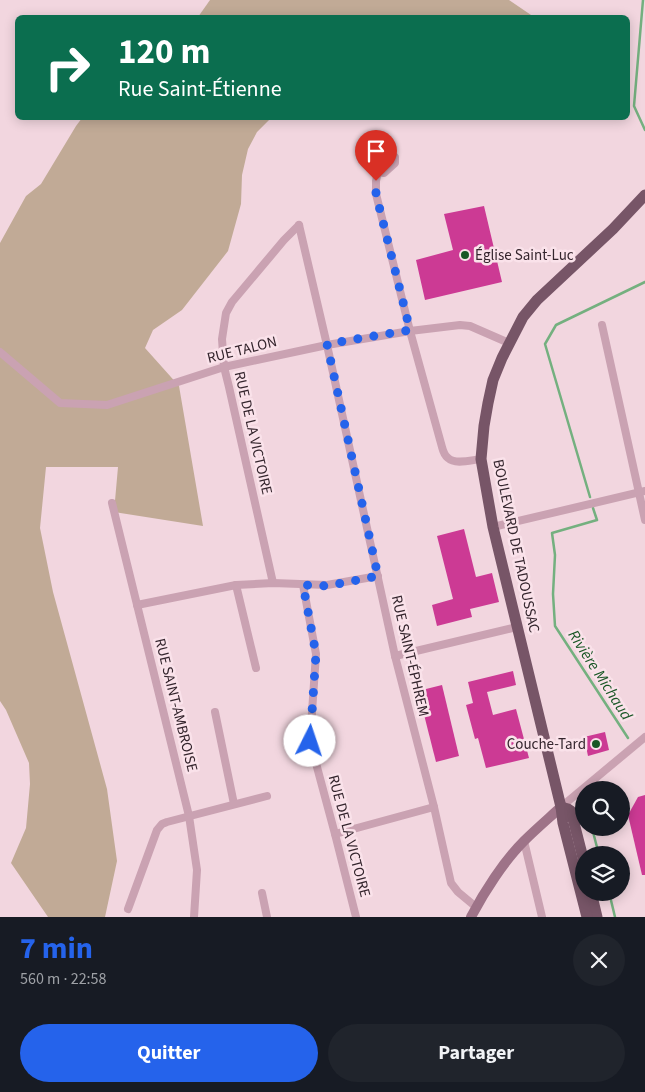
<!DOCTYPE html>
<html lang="fr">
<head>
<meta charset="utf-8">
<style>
  body { margin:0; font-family:"Source Sans 3",sans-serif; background:#20242c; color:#f1f3f6; height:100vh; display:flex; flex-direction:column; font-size:19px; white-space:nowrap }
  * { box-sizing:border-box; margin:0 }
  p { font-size:16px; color:#9ea1a6 }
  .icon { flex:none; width:28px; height:28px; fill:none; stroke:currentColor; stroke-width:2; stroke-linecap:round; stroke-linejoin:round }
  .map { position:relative; height:917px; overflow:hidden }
  .drawer { display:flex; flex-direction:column; background:#171b24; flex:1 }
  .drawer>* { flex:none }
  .banner { position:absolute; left:15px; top:15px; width:615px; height:105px; border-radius:8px; box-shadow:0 2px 12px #0003; background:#0b6e4f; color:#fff; overflow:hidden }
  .tools { position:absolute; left:575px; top:781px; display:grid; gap:10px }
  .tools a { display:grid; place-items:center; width:55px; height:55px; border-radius:50%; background:#171b24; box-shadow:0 2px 12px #0003; font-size:25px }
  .pin { position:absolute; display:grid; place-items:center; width:42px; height:42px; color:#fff; margin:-51px -21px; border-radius:50% 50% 50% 0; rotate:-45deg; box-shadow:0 0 5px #0007 }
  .pin .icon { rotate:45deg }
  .me { position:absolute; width:55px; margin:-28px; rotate:4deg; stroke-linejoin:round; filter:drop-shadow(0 0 4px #0008) }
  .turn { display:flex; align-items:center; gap:18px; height:105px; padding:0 20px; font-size:22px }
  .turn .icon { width:65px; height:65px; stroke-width:2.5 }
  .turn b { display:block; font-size:35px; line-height:42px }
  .round { display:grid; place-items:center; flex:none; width:52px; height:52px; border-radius:26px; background:#20242c }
  .summary { display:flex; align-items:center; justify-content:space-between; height:85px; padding:0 20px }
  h1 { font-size:30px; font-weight:700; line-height:38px; color:#2563eb }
  .action { display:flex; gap:10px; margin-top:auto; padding:10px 20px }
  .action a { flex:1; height:58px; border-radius:30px; background:#2563eb; color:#fff; font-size:20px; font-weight:700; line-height:58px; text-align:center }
  .action a+a { background:#20242c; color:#f1f3f6 }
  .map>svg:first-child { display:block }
  .green { fill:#c1aa96 }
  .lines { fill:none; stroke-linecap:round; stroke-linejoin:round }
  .stream { stroke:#74b07f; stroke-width:2.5 }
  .building { fill:#cc3a94 }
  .street { stroke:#caa2b2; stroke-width:8 }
  .secondary { stroke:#9e7388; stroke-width:10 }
  .primary { stroke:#775567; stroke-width:11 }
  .route { stroke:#2563eb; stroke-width:9; stroke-dasharray:0 16.2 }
  .poi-dot { fill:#195726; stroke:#fae2ea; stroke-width:2 }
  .labels { text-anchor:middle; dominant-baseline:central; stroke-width:5; stroke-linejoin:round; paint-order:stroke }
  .poi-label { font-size:15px; fill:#34252d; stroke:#fae2ea; text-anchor:start }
  .street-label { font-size:15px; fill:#34252d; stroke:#fae2ea }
  .water-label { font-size:16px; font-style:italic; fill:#195726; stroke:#fae2ea }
</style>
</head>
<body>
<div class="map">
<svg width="645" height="917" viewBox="0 0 645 917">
  <rect width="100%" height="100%" fill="#f2d6df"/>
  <!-- green -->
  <g class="green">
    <path d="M210,0H509L534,17H198Z"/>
    <path d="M82,118H271L257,132L248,149L242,175L241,204L228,251L182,310L153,330L145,348L179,386L203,526L114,512L118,467H46L40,528L53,592L107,789L117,861L105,917H48L11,863L26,828L30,784L29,763L6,710L0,701V243L26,196L41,184L76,126Z"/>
  </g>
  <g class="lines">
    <!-- stream -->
    <g class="stream">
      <path d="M643,0L634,106L645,130"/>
      <path d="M590,497L545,344L556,325L645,282"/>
      <path d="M593,508L597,520L552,533L555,555L553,594L555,626L628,738"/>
      <path d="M603,790L610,785"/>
      <path d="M592,828L599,855"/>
      <path d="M609,892L615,917"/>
    </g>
  </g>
  <!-- building -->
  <g class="building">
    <path d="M484,206L502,282L425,300L416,260L453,250L444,214Z"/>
    <path d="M464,529L476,577L492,573L499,602L470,609L472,617L437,626L432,605L453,599L437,536Z"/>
    <path d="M513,671L516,685L487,692L493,715L516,709L529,758L486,768L478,738L475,739L466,705L473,703L468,682Z"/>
    <path d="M442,685L459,756L436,762L418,691Z"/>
    <path d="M605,732L609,750L588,756L584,737Z"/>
    <path d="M645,795V875H642L628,815L638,797Z"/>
  </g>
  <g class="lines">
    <!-- street -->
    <g class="street">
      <path d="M387,149L395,157V163L384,173L378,172L372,165C373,153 375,151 387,149Z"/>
      <path d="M378,172L376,181V194L410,331L442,447C443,451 444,455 448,458C455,465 471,460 481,459"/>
      <path d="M299,225L327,345L395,656L434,807L451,883L458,892L476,907"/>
      <path d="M602,325L645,520"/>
      <path d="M0,352L60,403L107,405L224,367L327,345L410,331L460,325L470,326L509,343"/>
      <path d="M112,503L189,816L197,870L194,917"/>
      <path d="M493,527L645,491"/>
      <path d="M273,583L229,387L224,367L222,339L226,313L232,302L284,240L299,225"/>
      <path d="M236,585L256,668"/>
      <path d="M303,585L316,654L310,741L335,834L356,917"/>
      <path d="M137,605L236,585L273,583L327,585L378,576"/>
      <path d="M395,656L517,627"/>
      <path d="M215,712L234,804"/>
      <path d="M561,807L645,737"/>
      <path d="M335,834L434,807"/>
      <path d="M524,841L542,917"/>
      <path d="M262,893L267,917"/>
      <path d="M128,909L157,830L162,824L167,822L267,796"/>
    </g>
    <!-- secondary -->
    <path class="secondary" d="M471,917C484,892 504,861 524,841C536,829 549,818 561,807"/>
    <!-- primary -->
    <g class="primary">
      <path d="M561,807L568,809L571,811L584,862"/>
      <path d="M591,892L597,917"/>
      <path d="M587,917L563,823L561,807L493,527L481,459L484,426L488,403L493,380L502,358L523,317L537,300L613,229L645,195"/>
    </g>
  </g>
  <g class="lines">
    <!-- route -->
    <path class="route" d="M310,741L316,654L303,585L327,586L378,576L327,344L410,330L376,194V181"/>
  </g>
  <!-- markers -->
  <g class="poi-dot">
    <circle cx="465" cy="255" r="5"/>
    <circle cx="596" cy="744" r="5"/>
  </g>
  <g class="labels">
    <!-- poi labels -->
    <g class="poi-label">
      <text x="475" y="255">Église Saint-Luc</text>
      <text x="586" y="744" text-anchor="end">Couche-Tard</text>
    </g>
    <!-- street labels -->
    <g class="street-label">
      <text transform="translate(242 350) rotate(-14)">RUE TALON</text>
      <text transform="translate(253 433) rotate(77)">RUE DE LA VICTOIRE</text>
      <text transform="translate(516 546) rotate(78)">BOULEVARD DE TADOUSSAC</text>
      <text transform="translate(410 656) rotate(77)">RUE SAINT-ÉPHREM</text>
      <text transform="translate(176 705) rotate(76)">RUE SAINT-AMBROISE</text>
      <text transform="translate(349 836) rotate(75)">RUE DE LA VICTOIRE</text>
    </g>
    <!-- water labels -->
    <g class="water-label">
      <text transform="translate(600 675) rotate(57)">Rivière Michaud</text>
    </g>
  </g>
</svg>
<div class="tools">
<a><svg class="icon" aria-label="search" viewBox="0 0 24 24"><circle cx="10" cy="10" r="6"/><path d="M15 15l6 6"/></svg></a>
<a><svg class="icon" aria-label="layers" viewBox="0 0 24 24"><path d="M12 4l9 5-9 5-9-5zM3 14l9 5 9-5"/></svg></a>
</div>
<div class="pin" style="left:376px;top:181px;background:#d93025"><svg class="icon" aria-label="arrive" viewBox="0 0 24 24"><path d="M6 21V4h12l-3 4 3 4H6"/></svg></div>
<svg class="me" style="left:310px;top:741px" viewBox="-20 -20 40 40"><circle r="19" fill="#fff"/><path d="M0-13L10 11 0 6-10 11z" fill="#2563eb"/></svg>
<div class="banner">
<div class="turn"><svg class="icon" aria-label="right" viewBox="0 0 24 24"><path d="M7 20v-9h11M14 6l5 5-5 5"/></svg><div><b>120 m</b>Rue Saint-Étienne</div></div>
</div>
</div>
<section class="drawer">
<div class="summary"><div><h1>7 min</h1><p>560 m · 22:58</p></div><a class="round"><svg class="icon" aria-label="close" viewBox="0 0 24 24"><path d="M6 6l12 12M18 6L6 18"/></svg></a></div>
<div class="action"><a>Quitter</a><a>Partager</a></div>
</section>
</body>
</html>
